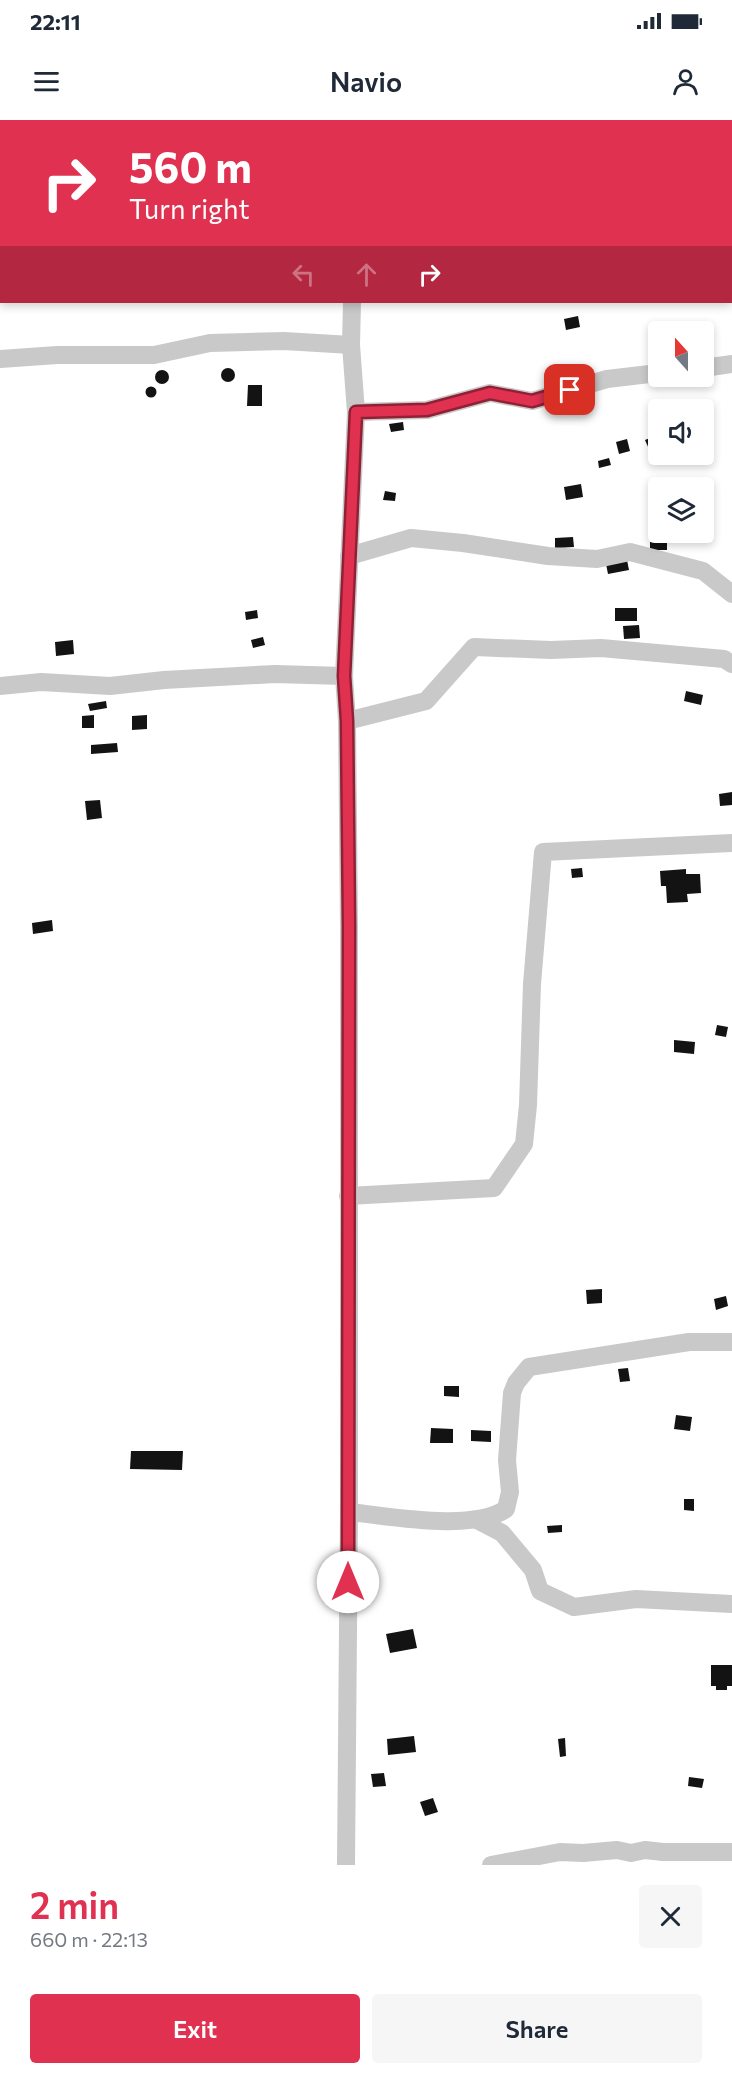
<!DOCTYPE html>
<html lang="en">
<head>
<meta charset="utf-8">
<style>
  body { margin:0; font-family:Commissioner,sans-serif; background:#f6f6f7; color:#1f2937; height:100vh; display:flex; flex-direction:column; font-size:22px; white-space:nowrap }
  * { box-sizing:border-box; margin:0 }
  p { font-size:20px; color:#747a83 }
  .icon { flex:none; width:33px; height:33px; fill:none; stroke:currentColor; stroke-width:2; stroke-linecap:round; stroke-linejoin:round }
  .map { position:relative; height:1745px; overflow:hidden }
  .sheet { display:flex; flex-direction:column; background:#fff; flex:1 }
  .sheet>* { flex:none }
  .guide { position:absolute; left:0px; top:0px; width:732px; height:183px; box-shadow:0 3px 9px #0003; background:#e03151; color:#fff; overflow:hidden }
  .needle { width:39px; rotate:339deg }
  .fabs { position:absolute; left:648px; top:201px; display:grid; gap:12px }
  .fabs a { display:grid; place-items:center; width:66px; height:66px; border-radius:6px; background:#fff; box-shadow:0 3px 9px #0003; font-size:30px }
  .pin { position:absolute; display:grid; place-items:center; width:51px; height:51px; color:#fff; margin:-26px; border-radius:12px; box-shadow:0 3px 9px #0006 }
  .me { position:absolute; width:66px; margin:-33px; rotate:0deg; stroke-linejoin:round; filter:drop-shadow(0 0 4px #0008) }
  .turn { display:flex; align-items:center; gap:21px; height:126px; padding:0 30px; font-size:27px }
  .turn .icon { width:78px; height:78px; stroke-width:2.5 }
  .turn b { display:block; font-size:42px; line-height:51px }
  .lanes { display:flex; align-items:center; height:57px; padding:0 30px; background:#0003; justify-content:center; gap:30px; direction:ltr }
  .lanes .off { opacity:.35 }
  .round { display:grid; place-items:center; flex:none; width:63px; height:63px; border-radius:6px; background:#f6f6f7 }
  .summary { display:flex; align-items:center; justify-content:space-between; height:102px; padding:0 30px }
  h1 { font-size:36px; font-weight:600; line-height:45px; color:#e03151 }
  .primary-button { display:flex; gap:12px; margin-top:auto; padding:12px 30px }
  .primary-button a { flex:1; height:69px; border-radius:6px; background:#e03151; color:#fff; font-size:24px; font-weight:600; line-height:69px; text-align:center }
  .primary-button a+a { background:#f6f6f7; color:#1f2937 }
  .status { display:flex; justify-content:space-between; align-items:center; height:42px; padding:0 30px; background:#fff; direction:ltr }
  .status svg { height:16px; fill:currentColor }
  header { display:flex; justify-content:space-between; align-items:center; height:78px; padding:0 30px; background:#fff; font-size:27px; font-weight:600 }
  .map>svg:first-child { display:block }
  .building { fill:#131313 }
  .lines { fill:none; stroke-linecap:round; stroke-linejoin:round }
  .minor { stroke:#c9c9c9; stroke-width:18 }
  .route-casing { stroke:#922035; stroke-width:15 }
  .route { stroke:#e03151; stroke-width:10 }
</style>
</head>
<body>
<div class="status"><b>22:11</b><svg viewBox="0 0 49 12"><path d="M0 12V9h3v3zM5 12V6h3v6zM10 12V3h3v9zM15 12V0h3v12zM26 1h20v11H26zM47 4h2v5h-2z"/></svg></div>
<header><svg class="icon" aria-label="menu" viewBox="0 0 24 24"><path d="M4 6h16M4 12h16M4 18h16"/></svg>Navio<svg class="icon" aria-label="person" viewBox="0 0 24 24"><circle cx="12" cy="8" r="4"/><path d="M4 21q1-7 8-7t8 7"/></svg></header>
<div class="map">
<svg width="732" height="1745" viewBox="0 0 732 1745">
  <rect width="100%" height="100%" fill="#fff"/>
  <!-- building -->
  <g class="building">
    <path d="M578,196L580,207L566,210L564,199Z"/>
    <circle cx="228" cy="255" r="7"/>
    <circle cx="162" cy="257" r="7"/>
    <path d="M248,265H262V286H247Z"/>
    <circle cx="151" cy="272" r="5.5"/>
    <path d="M403,302L404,310L391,312L389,304Z"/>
    <path d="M655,316L658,325L649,329L645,320Z"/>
    <path d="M627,319L630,331L619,334L616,322Z"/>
    <path d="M609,338L611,345L599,348L598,341Z"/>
    <path d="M581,364L583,377L566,380L564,367Z"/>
    <path d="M385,371L396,373L395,381L383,380Z"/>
    <path d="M573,417L574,427L555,428V418Z"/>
    <rect x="650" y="421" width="17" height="9"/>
    <path d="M627,440L629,450L608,454L606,444Z"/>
    <rect x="615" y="488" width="22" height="13"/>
    <path d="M257,490L258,498L246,500L245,492Z"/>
    <path d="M639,505L640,518L624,519L623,506Z"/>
    <path d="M263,517L265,525L253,528L251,520Z"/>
    <path d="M73,520L74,534L56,536L55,522Z"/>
    <path d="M686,571L703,575L701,585L684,581Z"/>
    <path d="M106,581L107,588L90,591L88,584Z"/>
    <path d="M94,595V608H82V596Z"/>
    <path d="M147,595V609L132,610V596Z"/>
    <path d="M117,623L118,632L91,634V625Z"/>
    <path d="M732,672V685L720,686L719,674Z"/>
    <path d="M100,680L102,698L87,700L85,681Z"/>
    <path d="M582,748L583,757L572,758L571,749Z"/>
    <path d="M686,749V754H700L701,773L687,774L688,782L667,783L666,766H661L660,751Z"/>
    <path d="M52,800L53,811L33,814L32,803Z"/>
    <path d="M717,905L728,907L726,917L715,915Z"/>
    <path d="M674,920L695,922L694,934L674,932Z"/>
    <path d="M602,1169V1183L587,1184L586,1170Z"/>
    <path d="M726,1176L728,1186L716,1190L714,1179Z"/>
    <path d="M628,1248L630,1261L620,1262L618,1249Z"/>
    <path d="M444,1266H459V1277L444,1276Z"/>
    <path d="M676,1295L692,1297L690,1311L674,1309Z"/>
    <path d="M431,1308L453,1309V1323H430Z"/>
    <path d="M471,1310L491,1311V1322L471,1321Z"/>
    <path d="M131,1331H183L182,1350L130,1349Z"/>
    <path d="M684,1379H694V1391L684,1390Z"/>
    <path d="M562,1405V1412L548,1413L547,1406Z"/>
    <path d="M413,1509L417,1528L390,1533L386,1514Z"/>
    <path d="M711,1545H732V1566H727V1570H716V1566H711Z"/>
    <path d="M414,1616L416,1632L388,1635L387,1619Z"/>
    <path d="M565,1618L566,1636L560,1637L558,1619Z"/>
    <path d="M384,1653L386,1666L373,1667L371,1654Z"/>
    <path d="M689,1657L704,1659L702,1668L688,1666Z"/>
    <path d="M433,1678L438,1692L425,1696L420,1682Z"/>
  </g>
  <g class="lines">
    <!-- minor -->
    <g class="minor">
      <path d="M355,2V0"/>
      <path d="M0,239L57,235H154L210,223L284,221L351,225"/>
      <path d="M704,248L732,244"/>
      <path d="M356,292L427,290L490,273L532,281L607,259L658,253"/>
      <path d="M349,436L411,418L463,423L548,436L597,439L630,432L703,451L732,474"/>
      <path d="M0,566L41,562L110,566L164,560L275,554L344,556"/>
      <path d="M347,601L426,581L474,527L551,530L601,528L724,539L732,544"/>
      <path d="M348,1076L494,1068L524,1024L528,985L532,864L543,732L732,723"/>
      <path d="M349,1392C390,1396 472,1412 506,1389L510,1372L507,1340L512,1273L516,1263L529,1247L689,1222H732"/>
      <path d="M477,1400L502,1413L533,1450L540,1471L574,1487L636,1479L732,1484"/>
      <path d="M346,1745L349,1392V806L347,601L344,556L356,292L351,225L352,182"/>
      <path d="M491,1745L560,1732L583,1733L617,1730L631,1733L645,1730L663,1732H732"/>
    </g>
  </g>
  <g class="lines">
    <defs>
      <path id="route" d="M348,1462L349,806L347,601L344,556L356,292L427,290L490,273L532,281L570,270"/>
    </defs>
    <!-- route casing -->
    <use href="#route" class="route-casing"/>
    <!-- route -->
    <use href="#route" class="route"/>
  </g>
</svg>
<div class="fabs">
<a><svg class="needle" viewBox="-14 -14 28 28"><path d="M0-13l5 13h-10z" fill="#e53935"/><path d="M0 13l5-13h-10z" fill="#747a83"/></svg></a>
<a><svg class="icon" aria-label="sound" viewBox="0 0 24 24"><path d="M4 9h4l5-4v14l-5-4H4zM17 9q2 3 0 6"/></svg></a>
<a><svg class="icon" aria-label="layers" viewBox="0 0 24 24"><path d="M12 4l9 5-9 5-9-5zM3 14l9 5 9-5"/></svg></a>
</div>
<div class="pin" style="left:570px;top:270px;background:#d93025"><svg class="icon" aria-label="arrive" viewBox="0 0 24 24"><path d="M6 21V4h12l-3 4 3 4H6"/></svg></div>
<svg class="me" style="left:348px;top:1462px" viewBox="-20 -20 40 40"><circle r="19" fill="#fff"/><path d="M0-13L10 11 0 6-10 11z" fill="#e03151"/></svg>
<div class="guide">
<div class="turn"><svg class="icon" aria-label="right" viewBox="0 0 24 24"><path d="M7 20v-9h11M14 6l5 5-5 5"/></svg><div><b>560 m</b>Turn right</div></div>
<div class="lanes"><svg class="icon off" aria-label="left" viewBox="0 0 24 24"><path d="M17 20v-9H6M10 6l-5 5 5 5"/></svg><svg class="icon off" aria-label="ahead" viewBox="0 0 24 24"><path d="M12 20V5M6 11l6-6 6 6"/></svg><svg class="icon" aria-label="right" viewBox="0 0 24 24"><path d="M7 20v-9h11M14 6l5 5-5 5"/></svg></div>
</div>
</div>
<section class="sheet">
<div class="summary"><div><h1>2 min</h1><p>660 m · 22:13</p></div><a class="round"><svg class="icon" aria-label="close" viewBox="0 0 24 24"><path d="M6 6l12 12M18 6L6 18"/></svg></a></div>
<div class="primary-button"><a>Exit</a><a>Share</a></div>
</section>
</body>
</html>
